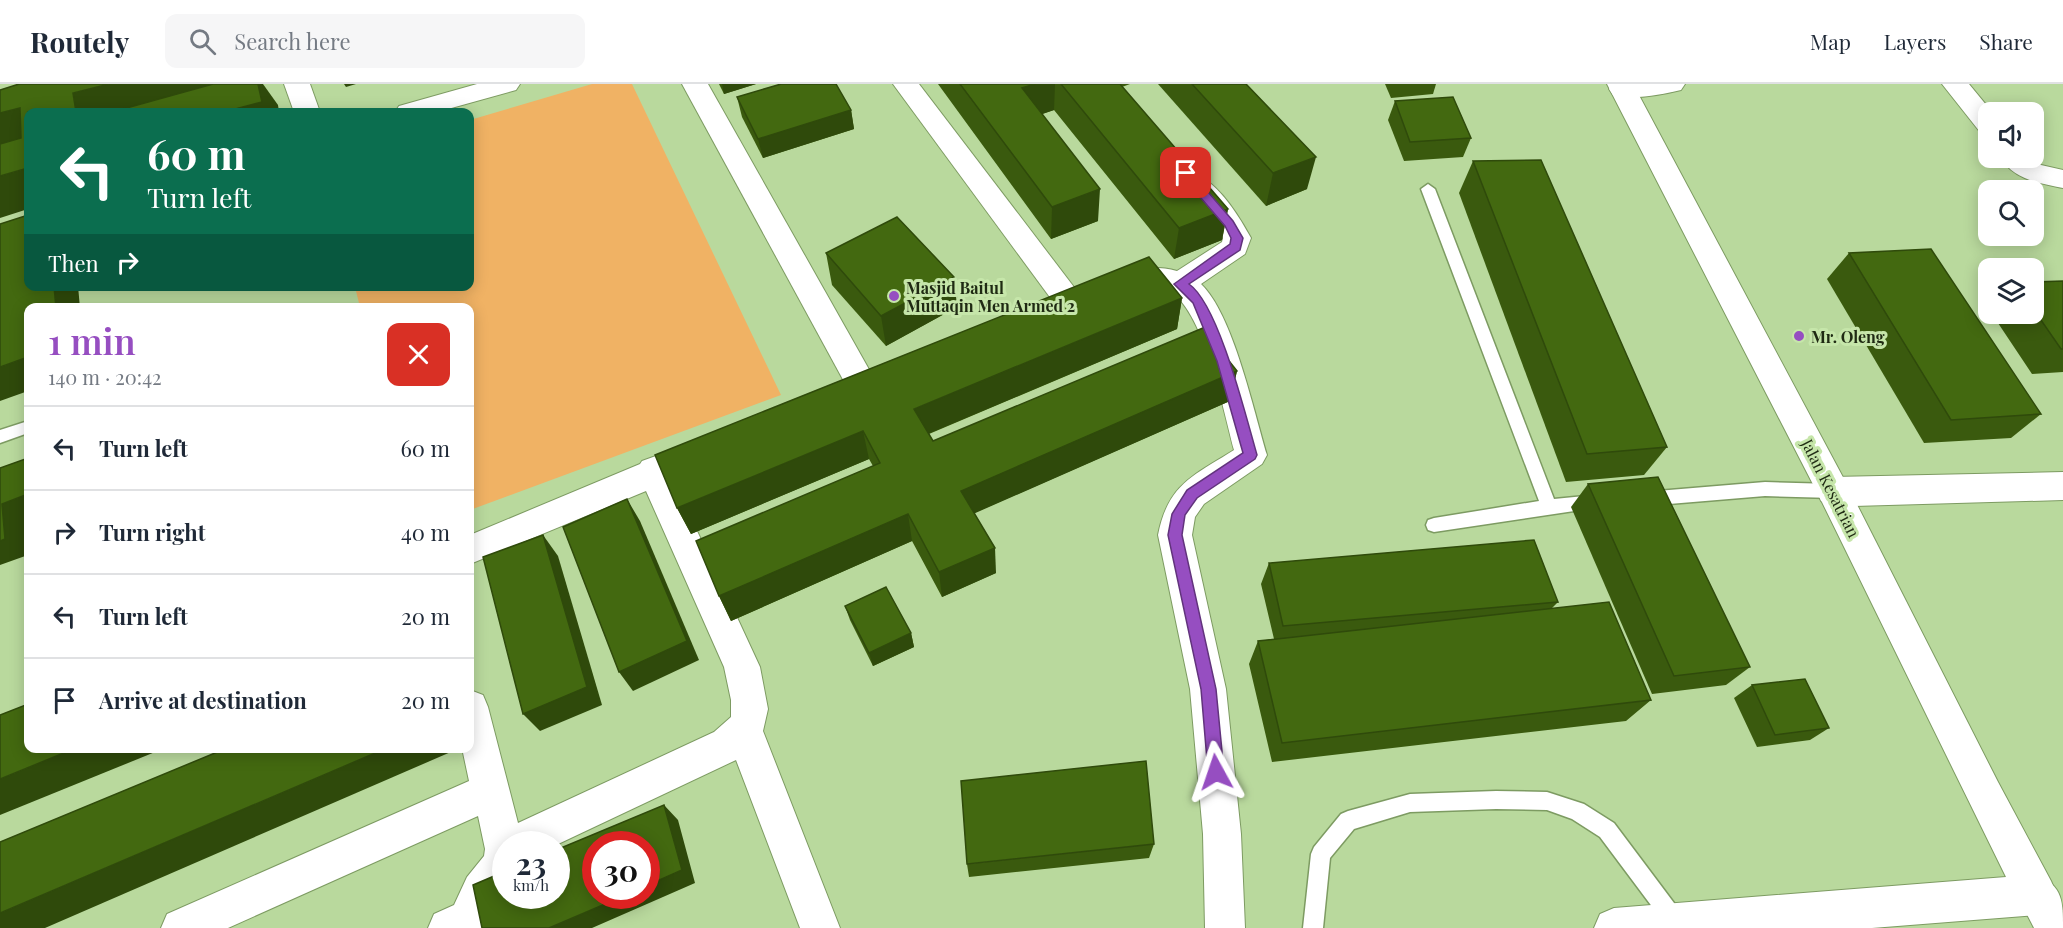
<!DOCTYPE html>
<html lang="en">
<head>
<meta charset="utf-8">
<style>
  body { margin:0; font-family:"Playfair Display",serif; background:#f6f6f7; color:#1f2937; height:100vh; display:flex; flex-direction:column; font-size:22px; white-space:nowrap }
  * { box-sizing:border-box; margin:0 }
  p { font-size:20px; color:#747a83 }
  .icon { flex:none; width:33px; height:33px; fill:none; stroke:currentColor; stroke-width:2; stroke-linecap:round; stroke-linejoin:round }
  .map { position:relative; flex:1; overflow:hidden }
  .side { position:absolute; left:24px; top:219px; width:450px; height:450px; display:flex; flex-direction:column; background:#fff; border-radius:12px; box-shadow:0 3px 15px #0003 }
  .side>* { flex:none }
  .top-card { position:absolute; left:24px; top:24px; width:450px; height:183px; border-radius:12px; box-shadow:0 3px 15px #0003; background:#0b6e4f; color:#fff; overflow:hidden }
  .buttons { position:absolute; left:1978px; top:18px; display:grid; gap:12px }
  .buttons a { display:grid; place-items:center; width:66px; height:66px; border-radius:12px; background:#fff; box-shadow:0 3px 15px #0003; font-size:30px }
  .speed { position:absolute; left:492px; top:747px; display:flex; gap:12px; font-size:30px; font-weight:700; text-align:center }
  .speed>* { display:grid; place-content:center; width:78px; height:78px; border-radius:50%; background:#fff; box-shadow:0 3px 15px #0003; line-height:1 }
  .speed small { font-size:15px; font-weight:400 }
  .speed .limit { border:9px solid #d22; background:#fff; color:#111 }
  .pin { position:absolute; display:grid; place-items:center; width:51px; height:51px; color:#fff; margin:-26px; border-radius:12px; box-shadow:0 3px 9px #0006 }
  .me { position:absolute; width:66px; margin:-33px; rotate:355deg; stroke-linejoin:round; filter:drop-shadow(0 0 4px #0008) }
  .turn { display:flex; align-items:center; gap:21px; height:126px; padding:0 24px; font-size:27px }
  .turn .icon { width:78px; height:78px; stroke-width:2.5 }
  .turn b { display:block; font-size:42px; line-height:51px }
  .then { display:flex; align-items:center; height:57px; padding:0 24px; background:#0003; gap:12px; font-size:22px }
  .round { display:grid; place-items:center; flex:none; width:63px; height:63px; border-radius:12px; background:#f6f6f7 }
  .head { display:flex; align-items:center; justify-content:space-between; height:102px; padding:0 24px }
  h1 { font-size:36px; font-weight:600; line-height:45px; color:#964ec1 }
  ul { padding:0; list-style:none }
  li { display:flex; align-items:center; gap:18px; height:84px; padding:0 24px; border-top:2px solid #e0e1e3 }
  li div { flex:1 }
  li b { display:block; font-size:22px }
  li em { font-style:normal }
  header { display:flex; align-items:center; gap:36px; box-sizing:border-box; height:84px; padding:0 30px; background:#fff; border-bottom:2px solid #e0e1e3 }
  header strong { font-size:28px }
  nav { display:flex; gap:33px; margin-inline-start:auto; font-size:21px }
  .search { width:420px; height:54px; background:#f6f6f7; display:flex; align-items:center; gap:15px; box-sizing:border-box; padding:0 21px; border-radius:12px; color:#747a83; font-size:22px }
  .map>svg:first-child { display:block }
  .green { fill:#f0b264 }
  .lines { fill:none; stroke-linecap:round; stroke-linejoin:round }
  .lane-casing { stroke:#7d9b62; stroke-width:3 }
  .street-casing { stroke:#7d9b62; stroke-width:2 }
  .secondary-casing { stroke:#7d9b62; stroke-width:2 }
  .lane { fill:#fff; fill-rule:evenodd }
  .street { fill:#fff; fill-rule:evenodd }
  .secondary { fill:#fff; fill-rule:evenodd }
  .wall { fill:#3a5a0e }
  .shaded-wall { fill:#2f4a0b }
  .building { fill:#436910; stroke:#2f4a0b; stroke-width:1.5 }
  .route { fill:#964ec1; stroke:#62337d; stroke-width:1.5 }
  .poi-dot { fill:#964ec1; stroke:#c6e6aa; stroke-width:2 }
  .labels { text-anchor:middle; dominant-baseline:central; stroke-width:6; stroke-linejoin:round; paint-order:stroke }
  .poi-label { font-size:16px; font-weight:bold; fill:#1f2a13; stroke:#c6e6aa; text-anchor:start }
  .street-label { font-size:16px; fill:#1f2a13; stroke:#c6e6aa }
</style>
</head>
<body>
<header>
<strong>Routely</strong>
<div class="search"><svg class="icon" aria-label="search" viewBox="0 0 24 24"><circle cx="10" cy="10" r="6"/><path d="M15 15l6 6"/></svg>Search here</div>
<nav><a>Map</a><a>Layers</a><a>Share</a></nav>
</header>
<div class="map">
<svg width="2063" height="844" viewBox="0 0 2063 844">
  <rect width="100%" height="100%" fill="#b9d99d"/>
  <!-- green -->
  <path class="green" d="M592,0H632L781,311L470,426V224L360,223L355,203L470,202V36Z"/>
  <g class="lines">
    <defs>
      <g id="lane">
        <path d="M1428,100L1435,105L1554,415L1595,411L1601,413L1603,418L1601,423L1434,448L1428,446L1426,441L1428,436L1434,434L1539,417L1421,105Z"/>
        <path d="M28,337V349L0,359V346Z"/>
        <path d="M1765,398L1833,400L1839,402L1841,407L1839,412L1833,414L1765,412L1645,422L1639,420L1637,415L1639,410L1645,408Z"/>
        <path d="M1496,707L1547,708L1584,720L1614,739L1683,831L1686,838L1684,844H1668L1600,753L1572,735L1547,726L1496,725L1410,728L1354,745L1330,774L1323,844H1303L1311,770L1314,763L1341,730L1348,727L1410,710Z"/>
      </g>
      <g id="street">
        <path d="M284,0H310L320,28H294Z"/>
        <path d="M477,0H520L516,6L437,28H395L399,22Z"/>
        <path d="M682,0H708L875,296L879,305L875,314L864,317L853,314Z"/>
        <path d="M893,0H919L1080,211L1085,219L1080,227L1070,230L1060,227Z"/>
        <path d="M1612,0H1685L1681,6C1661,11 1633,16 1613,11L1609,5Z"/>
        <path d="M1942,0H1969L1992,28H1989V51L1980,48Z"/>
        <path d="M2001,74H2032L2041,81L2063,86V104C2040,99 2014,96 2001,74Z"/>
        <path d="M1197,92C1219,99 1240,134 1251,154L1245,170L1201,200C1233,230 1254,328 1267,371L1262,380L1204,420L1195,433L1192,451L1226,605L1241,750L1245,844H1205L1203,750L1190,605L1158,451C1168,400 1193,392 1234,366C1224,329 1203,221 1167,206C1150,199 1131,211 1113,206L1109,198L1113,190C1134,184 1156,181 1177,187L1222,158L1223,154L1183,102L1187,95Z"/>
        <path d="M703,355L714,359L719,368L714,377L673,395L760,583L768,625L763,647L840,844H800L736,676L556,761L506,760V809L495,821L485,844H428L434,830L454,821L467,793L484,772L485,765L478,732L228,844H161L167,830L469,697L462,664H470V606L483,611L488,623L518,739L714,648L731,633V616L724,583L646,407L470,480V451L640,380L642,377Z"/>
        <path d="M2063,388V416L1854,422L1833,421L1821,417L1817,407L1821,397L1833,393Z"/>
        <path d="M2037,791C2063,802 2063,818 2063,844H2034L2017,811L2023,797Z"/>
      </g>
      <path id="secondary" d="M1607,0H1633L1845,397L1998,698L2051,797L2057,811L2051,825L2037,831L1872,844H1594L1600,830L1614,824L2006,793L1820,414Z"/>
    </defs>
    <!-- lane casing -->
    <use href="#lane" class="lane-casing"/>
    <!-- street casing -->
    <use href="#street" class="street-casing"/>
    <!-- secondary casing -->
    <use href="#secondary" class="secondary-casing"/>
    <!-- lane -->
    <use href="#lane" class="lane"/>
    <!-- street -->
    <use href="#street" class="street"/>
    <!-- secondary -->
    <use href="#secondary" class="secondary"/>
  </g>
  <!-- wall -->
  <g class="wall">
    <path d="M719,0H756L724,10Z"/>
    <path d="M938,0H1130L1122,3L1228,125L1222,156L1174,175L1054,26L1042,30L1098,137L1051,155Z"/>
    <path d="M1158,0H1246L1307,105L1266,122Z"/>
    <path d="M1385,0H1436L1433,10L1391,14Z"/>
    <path d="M737,13L851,26L854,45L763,74L742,33Z"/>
    <path d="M1395,17L1471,54L1463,73L1404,77L1388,36Z"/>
    <path d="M1473,77L1667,363L1644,391L1566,398L1459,109Z"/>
    <path d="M826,169L957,223L886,262L832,201Z"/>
    <path d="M1849,169L2041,330L2011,354L1924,359L1827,195Z"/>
    <path d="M2063,197V288L2032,290L1992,230H2034V198Z"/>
    <path d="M1182,214L1177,245L929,350L933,357L1237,287L1230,317L974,429L996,489L942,513L912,457L731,537L719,512L873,382L869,375L691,450L677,424Z"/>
    <path d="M1588,400L1750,583L1726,601L1652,610L1571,423Z"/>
    <path d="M1269,479L1558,518L1552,524L1651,616L1626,637L1272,678L1249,580L1258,557L1274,555L1261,500Z"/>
    <path d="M845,522L911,549L914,563L873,582L850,536Z"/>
    <path d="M1752,601L1829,644L1810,656L1757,663L1734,614Z"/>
    <path d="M1154,760L1149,774L969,793L967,780Z"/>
  </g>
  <!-- shaded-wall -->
  <g class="shaded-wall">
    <path d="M109,0H255L151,28H76L73,9Z"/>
    <path d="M258,0H263L278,21L279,28H224Z"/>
    <path d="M344,0H356L346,3Z"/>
    <path d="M722,0H756L724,10Z"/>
    <path d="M1035,0H1055L1054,26L1022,37V4Z"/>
    <path d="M20,24L28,62L0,70V29Z"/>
    <path d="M851,26L854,45L763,74L758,55Z"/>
    <path d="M1316,73L1307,105L1266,122L1273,89Z"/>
    <path d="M28,84V125L0,134V92Z"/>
    <path d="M1100,105L1098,137L1051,155L1052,123Z"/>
    <path d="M1228,125L1222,156L1174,175L1179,144Z"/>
    <path d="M954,193L957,223L886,262L881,232Z"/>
    <path d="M54,202H78L80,224H56Z"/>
    <path d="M1182,214L1177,245L918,354L914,325Z"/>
    <path d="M28,273V307L0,317V283Z"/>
    <path d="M1237,287L1230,317L964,434L961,407Z"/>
    <path d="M863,347L869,375L691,450L677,424Z"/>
    <path d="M28,410V434L25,435L28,471L0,481V457L2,420Z"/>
    <path d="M627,415L640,437L699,576L633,607L619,588Z"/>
    <path d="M908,430L912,457L731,537L719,512Z"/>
    <path d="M543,451L558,472L602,621L540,647L523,630Z"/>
    <path d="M995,464L996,489L942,513L939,488Z"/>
    <path d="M911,549L914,563L873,582L869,569Z"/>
    <path d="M76,664H165L0,731V695Z"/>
    <path d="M387,664H460L45,844H0V829Z"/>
    <path d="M664,721L678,736L695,799L592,844H549L624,812H646V802Z"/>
  </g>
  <!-- building -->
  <g class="building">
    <path d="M19,0H109L73,9L76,28H28V84L0,92V60L21,54L20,24L0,29V6Z"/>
    <path d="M213,0H258L262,18L224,28H112Z"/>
    <path d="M781,0H836L851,26L758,55L737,13Z"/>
    <path d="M960,0H1035L1022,4L1100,105L1052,123Z"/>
    <path d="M1061,0H1120L1228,125L1179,144Z"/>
    <path d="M1192,0H1246L1316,73L1273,89Z"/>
    <path d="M1453,13L1471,54L1410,58L1395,17Z"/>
    <path d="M1541,76L1667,363L1587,370L1473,77Z"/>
    <path d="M28,131V202H54L56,224H28V273L0,283V140Z"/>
    <path d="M897,133L954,193L881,232L826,169Z"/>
    <path d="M1931,165L2041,330L1951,336L1849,169Z"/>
    <path d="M1149,173L1182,214L914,325L933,357L1203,244L1237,287L961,407L995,464L939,488L908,430L719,512L696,457L880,379L863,347L677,424L655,371Z"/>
    <path d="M2063,197V265H2061L2034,226V198Z"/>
    <path d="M28,374V410L2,420L5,455L0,457V384Z"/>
    <path d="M1658,393L1750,583L1674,592L1588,400Z"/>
    <path d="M627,415L687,557L619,588L563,443Z"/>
    <path d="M543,451L587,603L523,630L483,473Z"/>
    <path d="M1534,456L1558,518L1283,542L1269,479Z"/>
    <path d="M886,503L911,549L869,569L845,522Z"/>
    <path d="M1609,518L1651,616L1282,659L1258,557Z"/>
    <path d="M1805,595L1829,644L1775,651L1752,601Z"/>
    <path d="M28,620V664H76L0,695V631Z"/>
    <path d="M227,664H387L0,829V758Z"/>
    <path d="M1146,677L1154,760L967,780L961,697Z"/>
    <path d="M664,721L682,786L646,802V760H596V812H624L549,844H482L473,801L506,787V812H556V766Z"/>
  </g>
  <!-- route -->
  <path class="route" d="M1186,85L1190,87L1233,137L1243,154L1240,166L1189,200C1219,221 1246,333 1257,371L1255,375L1197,414L1185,431L1182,451L1216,605L1224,688L1222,694L1216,696L1211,694L1208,688L1201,605L1168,451L1172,430L1187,406L1243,369L1217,277L1193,219L1174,200L1230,160L1231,154L1225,142L1182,92L1180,89Z"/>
  <!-- markers -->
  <g class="poi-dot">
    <circle cx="894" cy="212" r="6"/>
    <circle cx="1799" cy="252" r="6"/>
  </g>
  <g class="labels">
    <!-- poi labels -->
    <g class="poi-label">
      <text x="906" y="203">Masjid Baitul<tspan x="906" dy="18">Muttaqin Men Armed 2</tspan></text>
      <text x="1811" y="252">Mr. Oleng</text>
    </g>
    <!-- street labels -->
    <g class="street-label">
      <text transform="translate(1831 404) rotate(63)">Jalan Kesatrian</text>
    </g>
  </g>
</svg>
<div class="buttons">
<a><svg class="icon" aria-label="sound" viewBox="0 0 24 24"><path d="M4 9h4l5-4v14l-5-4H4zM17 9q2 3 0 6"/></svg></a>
<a><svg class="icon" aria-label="search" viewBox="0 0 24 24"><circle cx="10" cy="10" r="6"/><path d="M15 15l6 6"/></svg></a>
<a><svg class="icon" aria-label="layers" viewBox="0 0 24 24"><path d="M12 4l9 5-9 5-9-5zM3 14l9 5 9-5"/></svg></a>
</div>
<div class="speed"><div>23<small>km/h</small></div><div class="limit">30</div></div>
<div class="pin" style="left:1186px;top:89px;background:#d93025"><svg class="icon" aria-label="arrive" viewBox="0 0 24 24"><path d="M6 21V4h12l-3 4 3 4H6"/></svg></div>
<svg class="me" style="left:1216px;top:688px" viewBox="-20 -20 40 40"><path d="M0-17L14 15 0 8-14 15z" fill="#964ec1" stroke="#fff" stroke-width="4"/></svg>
<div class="top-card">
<div class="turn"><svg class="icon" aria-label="left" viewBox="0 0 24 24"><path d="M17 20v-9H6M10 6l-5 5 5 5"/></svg><div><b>60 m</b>Turn left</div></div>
<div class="then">Then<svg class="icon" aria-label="right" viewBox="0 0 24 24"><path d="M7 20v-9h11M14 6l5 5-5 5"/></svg></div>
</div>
<section class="side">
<div class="head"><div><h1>1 min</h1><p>140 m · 20:42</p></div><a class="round" style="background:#d93025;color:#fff"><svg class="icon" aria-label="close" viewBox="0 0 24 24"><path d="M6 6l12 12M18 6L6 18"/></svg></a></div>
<ul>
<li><svg class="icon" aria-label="left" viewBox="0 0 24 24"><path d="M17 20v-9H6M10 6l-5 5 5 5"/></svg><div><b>Turn left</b></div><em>60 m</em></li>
<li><svg class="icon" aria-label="right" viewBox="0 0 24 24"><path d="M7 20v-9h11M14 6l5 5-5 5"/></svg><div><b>Turn right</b></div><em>40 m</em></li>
<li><svg class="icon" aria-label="left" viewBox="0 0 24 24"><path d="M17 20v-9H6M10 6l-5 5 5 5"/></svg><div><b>Turn left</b></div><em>20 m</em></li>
<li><svg class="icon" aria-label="arrive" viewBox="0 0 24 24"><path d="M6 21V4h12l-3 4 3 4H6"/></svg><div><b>Arrive at destination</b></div><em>20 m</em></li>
</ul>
</section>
</div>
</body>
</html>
